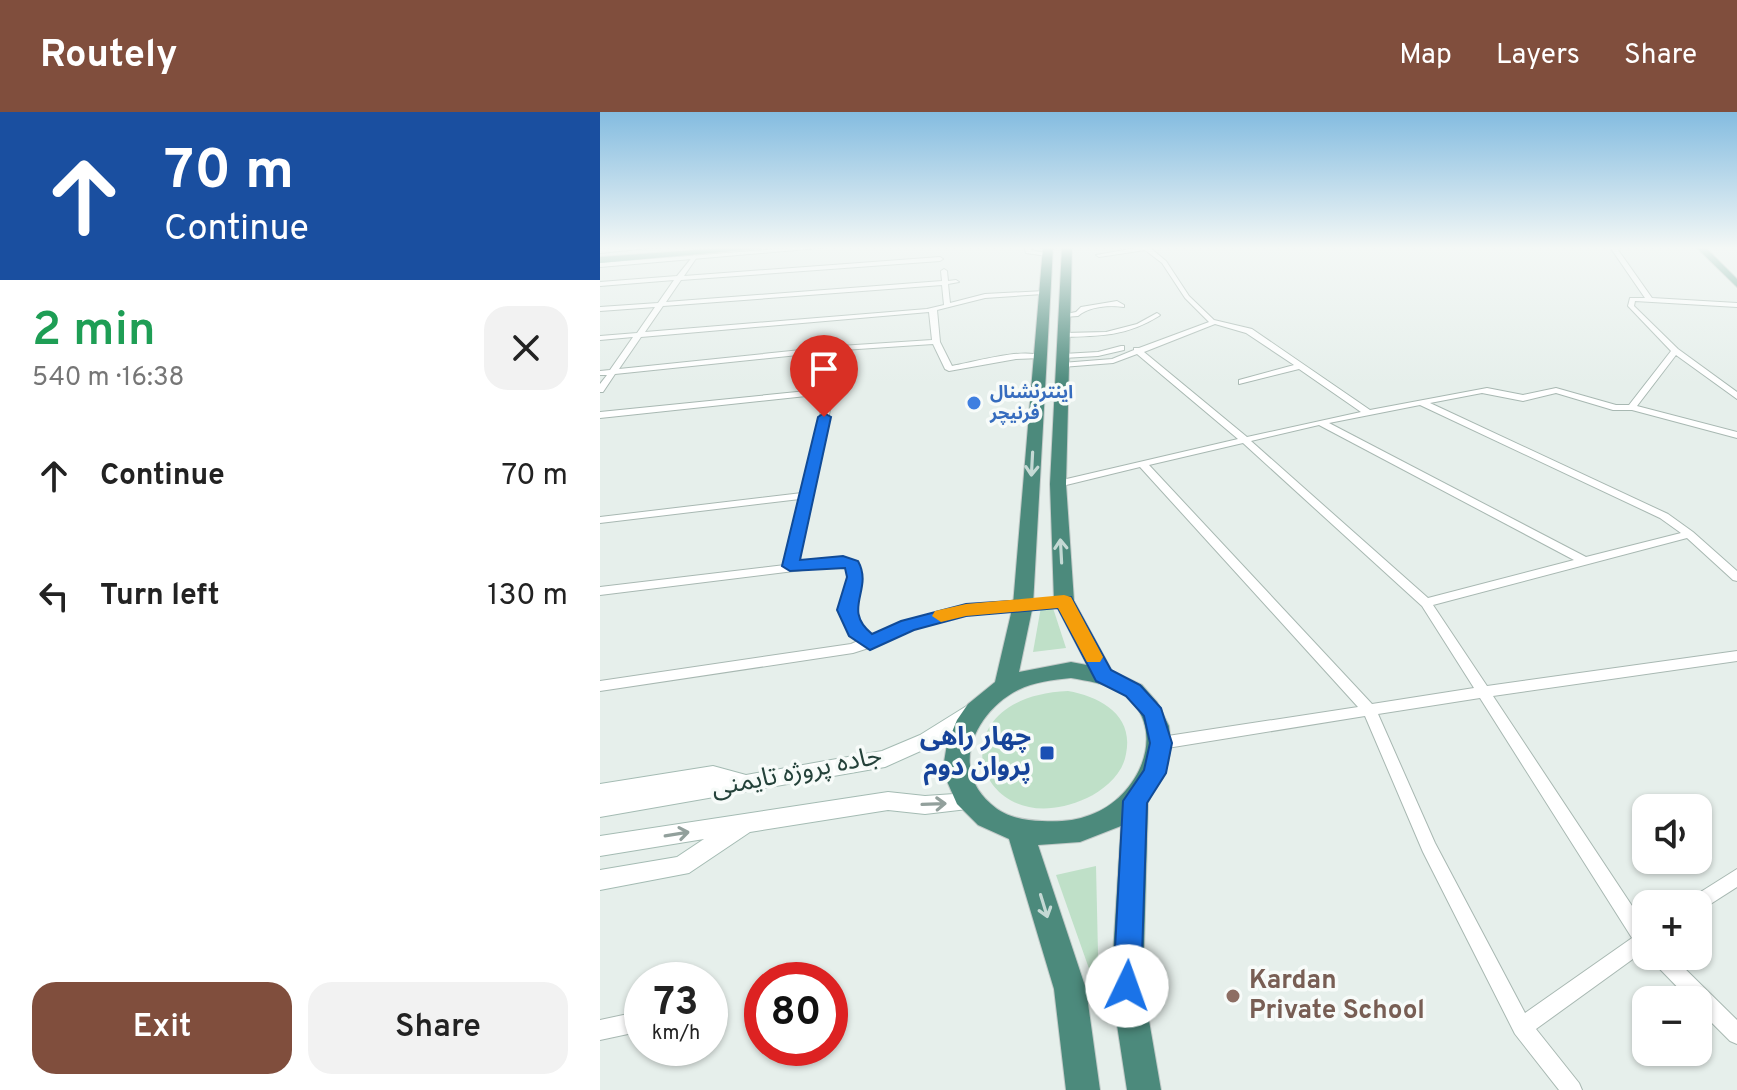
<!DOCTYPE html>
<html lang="en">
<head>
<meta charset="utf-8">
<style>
  body { margin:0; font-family:Overpass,"Noto Sans Arabic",sans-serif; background:#f2f2f2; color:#222; height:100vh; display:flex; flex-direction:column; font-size:30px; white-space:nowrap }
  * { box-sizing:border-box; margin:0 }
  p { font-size:26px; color:#767676 }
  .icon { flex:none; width:44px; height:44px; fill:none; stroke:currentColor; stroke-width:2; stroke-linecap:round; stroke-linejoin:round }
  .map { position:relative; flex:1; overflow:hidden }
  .details { display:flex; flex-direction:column; background:#fff; width:600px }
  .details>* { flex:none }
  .hud { background:#1a4fa0; color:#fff; overflow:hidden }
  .fabs { position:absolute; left:1032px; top:682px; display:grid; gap:16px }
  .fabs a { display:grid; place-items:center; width:80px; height:80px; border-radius:16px; background:#fff; box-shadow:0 2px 6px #0004; font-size:40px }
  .speed { position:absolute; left:24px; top:850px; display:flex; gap:16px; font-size:40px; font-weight:700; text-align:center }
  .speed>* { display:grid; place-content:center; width:104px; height:104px; border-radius:50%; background:#fff; box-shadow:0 2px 6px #0004; line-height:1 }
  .speed small { font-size:20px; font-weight:400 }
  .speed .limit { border:12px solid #d22; background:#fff; color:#111 }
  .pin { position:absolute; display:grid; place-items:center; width:68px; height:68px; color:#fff; margin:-82px -34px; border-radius:50% 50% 50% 0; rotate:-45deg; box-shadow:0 0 8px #0007 }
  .pin .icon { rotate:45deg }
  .me { position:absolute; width:88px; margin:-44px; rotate:3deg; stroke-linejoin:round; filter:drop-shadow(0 0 6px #0008) }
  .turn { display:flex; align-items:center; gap:28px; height:168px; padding:0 32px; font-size:36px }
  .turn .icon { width:104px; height:104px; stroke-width:2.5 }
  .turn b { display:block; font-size:56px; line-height:68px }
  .round { display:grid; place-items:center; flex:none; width:84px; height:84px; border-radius:24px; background:#f2f2f2 }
  .overview { display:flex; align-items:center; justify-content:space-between; height:136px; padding:0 32px }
  h1 { font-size:48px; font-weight:600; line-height:60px; color:#1e9e55 }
  .cta { display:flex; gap:16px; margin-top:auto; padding:16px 32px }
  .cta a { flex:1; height:92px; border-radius:24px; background:#804e3d; color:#fff; font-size:32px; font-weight:600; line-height:92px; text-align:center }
  .cta a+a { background:#f2f2f2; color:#222 }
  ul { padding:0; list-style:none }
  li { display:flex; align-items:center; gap:24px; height:120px; padding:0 32px }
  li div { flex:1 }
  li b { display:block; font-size:30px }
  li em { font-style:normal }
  header { display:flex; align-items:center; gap:48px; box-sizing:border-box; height:112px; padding:0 40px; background:#804e3d; color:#fff }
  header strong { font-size:38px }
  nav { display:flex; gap:44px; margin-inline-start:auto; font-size:28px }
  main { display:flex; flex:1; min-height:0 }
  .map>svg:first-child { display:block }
  .green { fill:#bfe0c8 }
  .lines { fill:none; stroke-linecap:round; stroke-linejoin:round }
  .minor-casing { stroke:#a8b8b2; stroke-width:2 }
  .tertiary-casing { stroke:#a8b8b2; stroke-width:2 }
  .secondary-casing { stroke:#a4bbb3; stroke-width:2 }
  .primary-casing { stroke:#c2cac8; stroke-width:2 }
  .trunk-casing { stroke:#c2cac8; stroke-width:2 }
  .minor { fill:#fff; fill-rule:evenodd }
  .tertiary { fill:#fff; fill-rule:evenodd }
  .secondary { fill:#fff; fill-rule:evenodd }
  .primary { fill:#6aa596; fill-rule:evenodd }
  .trunk { fill:#4c8a7c; fill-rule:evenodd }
  .oneway { stroke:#c4d9d4 }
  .oneway2 { stroke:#92a09c }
  .route { fill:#1a73e8; stroke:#114b97; stroke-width:2 }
  .slow { fill:#f59e0b }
  .shop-dot { fill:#3f7fe0; stroke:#f7fbf9; stroke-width:3 }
  .transit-dot { fill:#1a4fb4; stroke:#f7fbf9; stroke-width:3 }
  .education-dot { fill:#8d6e63; stroke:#f7fbf9; stroke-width:3 }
  .labels { text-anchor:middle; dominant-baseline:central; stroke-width:7; stroke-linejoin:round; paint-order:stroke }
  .far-shop-label { font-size:18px; font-weight:bold; fill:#366cbe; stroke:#f7fbf9; text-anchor:start }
  .near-transit-label { font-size:26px; font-weight:bold; fill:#164399; stroke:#f7fbf9; text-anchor:end }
  .near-street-label { font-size:26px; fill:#24423a; stroke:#f7fbf9 }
  .near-education-label { font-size:26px; font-weight:bold; fill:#785e54; stroke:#f7fbf9; text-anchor:start }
</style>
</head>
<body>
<header>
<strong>Routely</strong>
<nav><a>Map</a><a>Layers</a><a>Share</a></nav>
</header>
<main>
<section class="details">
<div class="hud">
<div class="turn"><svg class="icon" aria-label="ahead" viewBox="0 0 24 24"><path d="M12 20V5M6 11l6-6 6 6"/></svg><div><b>70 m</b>Continue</div></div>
</div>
<div class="overview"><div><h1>2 min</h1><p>540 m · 16:38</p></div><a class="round"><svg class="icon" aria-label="close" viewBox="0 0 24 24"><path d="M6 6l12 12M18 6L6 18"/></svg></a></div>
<ul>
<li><svg class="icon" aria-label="ahead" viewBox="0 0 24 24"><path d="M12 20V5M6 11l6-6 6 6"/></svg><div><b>Continue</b></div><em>70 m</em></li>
<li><svg class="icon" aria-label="left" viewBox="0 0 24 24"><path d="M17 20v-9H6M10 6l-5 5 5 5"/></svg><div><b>Turn left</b></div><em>130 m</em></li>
</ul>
<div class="cta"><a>Exit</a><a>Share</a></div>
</section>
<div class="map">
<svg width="1137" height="978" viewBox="0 0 1137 978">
  <rect width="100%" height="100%" fill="#e6efeb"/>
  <!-- green -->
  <g class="green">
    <path d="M452,493L466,536L433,540L441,495Z"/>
    <path d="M468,579C501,585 534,603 526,642C523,662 504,678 487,686C376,737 329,585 468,579Z"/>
    <path d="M496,754L499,885L456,763Z"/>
  </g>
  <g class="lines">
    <defs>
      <g id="minor">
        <path d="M542,135H549L566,149L589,184L614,208L652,217L770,298L887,276L923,283L956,276L1016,293H1029L1071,239L1028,194L1030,186H1045L1010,135H1016L1052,186L1137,191V195L1035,189L1034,194L1078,237L1137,280V287L1076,243L1037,294L1137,320V326L1032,298H1013L956,281L923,289L882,281L830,291L1068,402L1093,420L1137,459V469L1133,468L1087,426L833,493L887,574L1137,539V549L893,584L1046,815V840L1044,839L936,917L979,971L982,978H959L915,922L823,740L765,604L561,637L556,635L554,631L556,627L561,625L758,595L540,355L458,375L453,372L458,369L638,327L537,242L513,251L462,255L458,253L462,251L512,247L534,238V236H539L609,210L585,186L562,151L545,138L499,145L496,143ZM615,212L646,221L694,253L639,268V272L699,257L761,300L647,325L544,240ZM820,293L1060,406L1081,421L986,445L729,311ZM719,313L974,448L828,486L651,329ZM643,331L822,494L874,576L772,592L549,353ZM880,586L1032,826L925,901L835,731L778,602Z"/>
        <path d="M94,143L97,145L84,164L340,145L343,147L340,149L81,168L66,190L342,169L341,159L344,157L347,159L348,169L356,168L359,170L348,172L350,191L385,182L445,179L446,180L443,182L385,186L337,198L340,230L352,254C375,250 421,236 442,244L441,246L416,247L349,259L345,257L333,232L243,238L212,381L213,383L211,385L196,451L243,446L256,451C269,483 240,495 271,524L304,511L366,494L464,485L470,489L468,492L366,502L312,517L276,532L275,534L253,541L0,579V569L251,532L260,528C230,499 253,488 247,455L242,453L0,483V475L185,453L200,387L0,411V405L202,381L225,282L0,306V300L227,277L236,239L15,262L3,280H0V272L7,263H0V259L10,258L33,225L0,228V224L37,221L55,195L0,199V195L58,191L74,168L0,174V170L77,164ZM342,173L344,193L327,197L45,220L63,194ZM329,200L332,228L240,234L19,257L41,225Z"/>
        <path d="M517,189L524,193V195C510,193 489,194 478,204L464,205L461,203L476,200L481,195Z"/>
        <path d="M557,201L560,203L559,204C527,224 501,224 464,225L460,223L464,221L506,220L537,212Z"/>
        <path d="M521,234H524V238L498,244L463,246L459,244L463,242L498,240Z"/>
        <path d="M1137,757V775L1098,800V792H1088L1091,786Z"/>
        <path d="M1050,844H1072L1137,908V932L1130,929L1098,897V888H1090L1053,850Z"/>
        <path d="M42,899V919L0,928V908Z"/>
      </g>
      <g id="tertiary">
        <path d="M28,135H58L0,141V137Z"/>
        <path d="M202,135H230L0,155V151Z"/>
        <path d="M424,135H430L431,138L450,142L447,144L426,141Z"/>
      </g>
      <g id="secondary">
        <path d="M373,590L380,592L382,597L380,602L334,633L285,655L0,705V672L113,654L146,663L282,639L320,623Z"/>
        <path d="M288,680L325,684L369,681L376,684L379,690L376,696L325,702L288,698L150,720L89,761L0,778V758L77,745L104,727L0,744V724Z"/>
      </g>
      <g id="primary">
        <path d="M138,135H176L0,151V145Z"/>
        <path d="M1096,135H1105L1137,167V175Z"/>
      </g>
      <path id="trunk" d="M443,135H453L433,493L419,560L471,550L487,553L454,489L450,372L462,135H472L466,372L474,489L512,559L542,573L557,590L569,614L571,633L568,652L548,690L543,874L561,978H527L511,874L521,714L480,730L438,733L486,877L500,978H466L454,877L409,727L378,713L357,692L346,667L344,650L347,632L357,608L368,592L395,570L413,493ZM471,566C487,569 504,571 518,579C573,612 540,686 490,703C475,709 458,710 442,709C423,708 405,705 391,692C349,656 375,600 418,578C434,570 453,568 471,566Z"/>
    </defs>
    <!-- minor casing -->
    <use href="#minor" class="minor-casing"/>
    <!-- tertiary casing -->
    <use href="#tertiary" class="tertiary-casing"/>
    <!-- secondary casing -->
    <use href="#secondary" class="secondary-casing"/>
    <!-- primary casing -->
    <use href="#primary" class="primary-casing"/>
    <!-- trunk casing -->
    <use href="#trunk" class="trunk-casing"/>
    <!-- minor -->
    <use href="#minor" class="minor"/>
    <!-- tertiary -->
    <use href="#tertiary" class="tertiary"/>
    <!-- secondary -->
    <use href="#secondary" class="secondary"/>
    <!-- primary -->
    <use href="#primary" class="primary"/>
    <!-- trunk -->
    <use href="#trunk" class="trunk"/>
  </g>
  <!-- one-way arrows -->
  <defs><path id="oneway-shaft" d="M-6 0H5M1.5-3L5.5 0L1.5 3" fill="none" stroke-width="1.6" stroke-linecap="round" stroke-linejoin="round" transform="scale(2)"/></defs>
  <g class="oneway">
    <use href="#oneway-shaft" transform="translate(432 352) rotate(93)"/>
    <use href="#oneway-shaft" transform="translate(461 439) rotate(-93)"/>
    <use href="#oneway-shaft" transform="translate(444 794) rotate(73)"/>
  </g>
  <g class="oneway2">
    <use href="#oneway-shaft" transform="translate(334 692) rotate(-2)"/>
    <use href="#oneway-shaft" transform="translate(77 722) rotate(-9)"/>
  </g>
  <!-- sky -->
  <linearGradient id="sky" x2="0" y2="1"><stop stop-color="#84bce0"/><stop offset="0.5" stop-color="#f4f8f6"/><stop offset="1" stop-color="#f4f8f6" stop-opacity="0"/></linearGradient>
  <rect width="1137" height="272" fill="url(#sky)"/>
  <!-- route -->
  <path class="route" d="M224,301L231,305L200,448L243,444L258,449C274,478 241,497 272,522L301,509L366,492L471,485L511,558L540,573L561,596L572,631L566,661L547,691L541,874L537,884L527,889L517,884L513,874L523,689L544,658L550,631L544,604L526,584L496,569L458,496L366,504L314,518L270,538L249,524L237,498L247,465L245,456L190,459L182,454L218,305Z"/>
  <!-- slow -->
  <path class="slow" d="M464,483L471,485L503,545L500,550H487L458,496L366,504L341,510L332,504L335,499L366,492Z"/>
  <!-- markers -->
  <circle class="shop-dot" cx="374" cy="291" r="8"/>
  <rect class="transit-dot" x="439" y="633" width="16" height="16" rx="4"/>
  <circle class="education-dot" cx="633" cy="884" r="8"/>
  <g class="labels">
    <!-- far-shop labels -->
    <g class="far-shop-label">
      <text x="390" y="281">اینترنشنال<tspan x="390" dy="21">فرنیچر</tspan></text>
    </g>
    <!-- near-transit labels -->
    <g class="near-transit-label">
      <text x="431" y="626">چهار راهی<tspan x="431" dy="30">پروان دوم</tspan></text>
    </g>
    <!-- near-street labels -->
    <g class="near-street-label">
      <text transform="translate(197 661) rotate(-11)">جاده پروژه تایمنی</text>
    </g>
    <!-- near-education labels -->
    <g class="near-education-label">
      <text x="649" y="869">Kardan<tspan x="649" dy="30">Private School</tspan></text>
    </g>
  </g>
</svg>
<div class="fabs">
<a><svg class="icon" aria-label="sound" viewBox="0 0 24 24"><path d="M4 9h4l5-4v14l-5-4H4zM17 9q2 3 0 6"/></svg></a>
<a>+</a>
<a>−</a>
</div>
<div class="speed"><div>73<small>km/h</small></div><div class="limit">80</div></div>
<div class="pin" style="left:224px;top:305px;background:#d93025"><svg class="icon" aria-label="arrive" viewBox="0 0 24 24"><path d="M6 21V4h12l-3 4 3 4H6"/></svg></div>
<svg class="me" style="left:527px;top:874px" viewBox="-20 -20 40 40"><circle r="19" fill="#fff"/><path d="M0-13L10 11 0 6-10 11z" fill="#1a73e8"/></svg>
</div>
</main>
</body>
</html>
